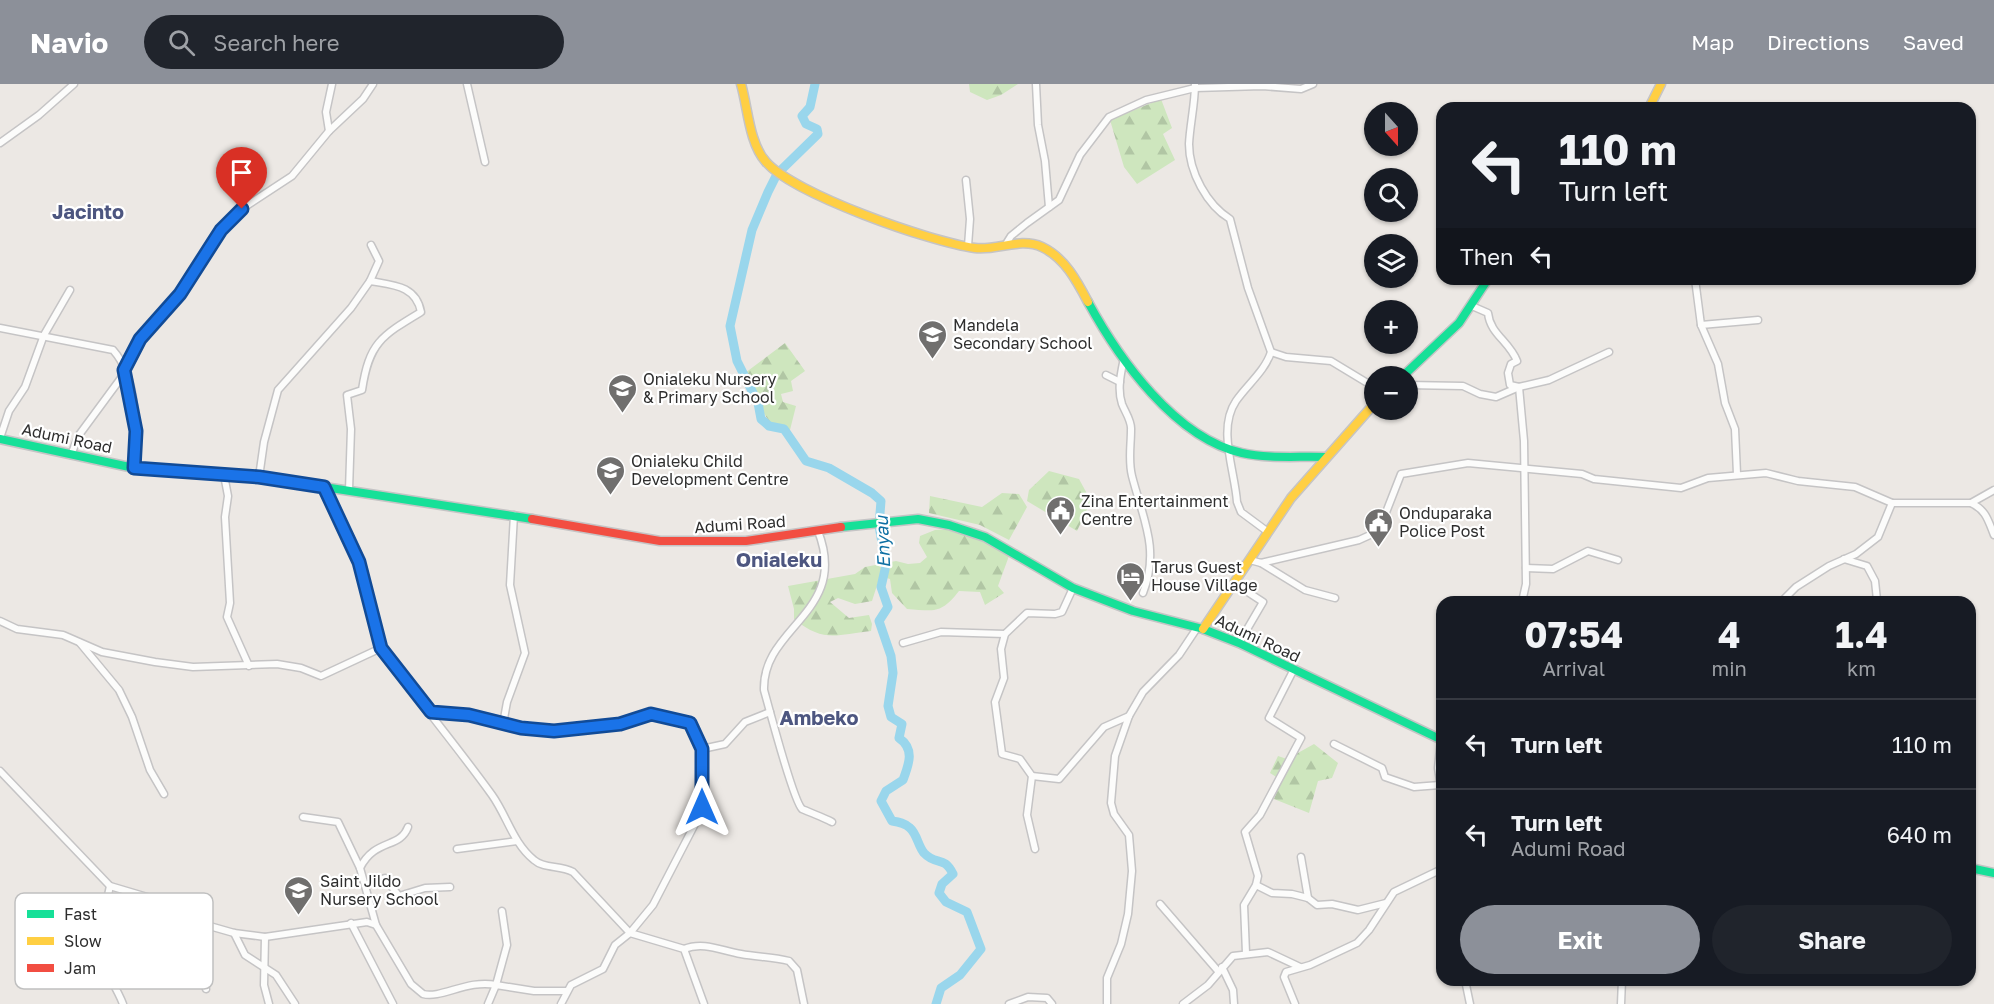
<!DOCTYPE html>
<html lang="en">
<head>
<meta charset="utf-8">
<style>
  body { margin:0; font-family:"Golos Text",sans-serif; background:#20242c; color:#f1f3f6; height:100vh; display:flex; flex-direction:column; font-size:22px; white-space:nowrap }
  * { box-sizing:border-box; margin:0 }
  p { font-size:20px; color:#9ea1a6 }
  .icon { flex:none; width:33px; height:33px; fill:none; stroke:currentColor; stroke-width:2; stroke-linecap:round; stroke-linejoin:round }
  .map { position:relative; flex:1; overflow:hidden }
  .details { position:absolute; left:1436px; top:512px; width:540px; height:390px; display:flex; flex-direction:column; background:#171b24; border-radius:18px; box-shadow:0 2px 4px #0004 }
  .details>* { flex:none }
  .top-card { position:absolute; left:1436px; top:18px; width:540px; height:183px; border-radius:18px; box-shadow:0 2px 4px #0004; background:#171b24; color:#f1f3f6; overflow:hidden }
  .needle { width:39px; rotate:159deg }
  .controls { position:absolute; left:1364px; top:18px; display:grid; gap:12px }
  .controls a { display:grid; place-items:center; width:54px; height:54px; border-radius:50%; background:#171b24; box-shadow:0 2px 4px #0004; font-size:30px }
  .pin { position:absolute; display:grid; place-items:center; width:51px; height:51px; color:#fff; margin:-62px -26px; border-radius:50% 50% 50% 0; rotate:-45deg; box-shadow:0 0 6px #0007 }
  .pin .icon { rotate:45deg }
  .me { position:absolute; width:66px; margin:-33px; rotate:0deg; stroke-linejoin:round; filter:drop-shadow(0 0 4px #0008) }
  .turn { display:flex; align-items:center; gap:21px; height:126px; padding:0 24px; font-size:27px }
  .turn .icon { width:78px; height:78px; stroke-width:2.5 }
  .turn b { display:block; font-size:42px; line-height:51px }
  .then { display:flex; align-items:center; height:57px; padding:0 24px; background:#0003; gap:12px; font-size:22px }
  .eta { display:flex; justify-content:space-evenly; align-items:center; height:102px; text-align:center }
  .eta b { font-size:36px; font-weight:700; line-height:42px }
  .cta { display:flex; gap:12px; margin-top:auto; padding:12px 24px }
  .cta a { flex:1; height:69px; border-radius:36px; background:#8c9099; color:#fff; font-size:24px; font-weight:700; line-height:69px; text-align:center }
  .cta a+a { background:#20242c; color:#f1f3f6 }
  ul { padding:0; list-style:none }
  li { display:flex; align-items:center; gap:18px; height:90px; padding:0 24px; border-top:2px solid #363941 }
  li div { flex:1 }
  li b { display:block; font-size:22px }
  li em { font-style:normal }
  header { display:flex; align-items:center; gap:36px; box-sizing:border-box; height:84px; padding:0 30px; background:#8c9099; color:#fff }
  header strong { font-size:28px }
  nav { display:flex; gap:33px; margin-inline-start:auto; font-size:21px }
  .search { width:420px; height:54px; background:#20242c; display:flex; align-items:center; gap:15px; box-sizing:border-box; padding:0 21px; border-radius:33px; color:#9ea1a6; font-size:22px }
  .map>svg:first-child { display:block }
  .forest { fill:url(#forest-firs) }
  .lines { fill:none; stroke-linecap:round; stroke-linejoin:round }
  .river { stroke:#99d6ec; stroke-width:9 }
  .street-casing { stroke:#c5c4c5; stroke-width:9 }
  .fast-casing { stroke:#c5c4c5; stroke-width:11 }
  .slow-casing { stroke:#c5c4c5; stroke-width:11 }
  .jam-casing { stroke:#c5c4c5; stroke-width:11 }
  .street { stroke:#fcfcfb; stroke-width:6 }
  .fast { stroke:#16e098; stroke-width:8 }
  .slow { stroke:#ffcf43; stroke-width:8 }
  .jam { stroke:#f24e42; stroke-width:8 }
  .route-casing { stroke:#114b97; stroke-width:15 }
  .route { stroke:#1a73e8; stroke-width:10 }
  .labels { text-anchor:middle; dominant-baseline:central; stroke-width:4.5; stroke-linejoin:round; paint-order:stroke }
  .poi-label { font-size:16px; fill:#2e2e2e; stroke:#fff; text-anchor:start }
  .street-label { font-size:16px; fill:#2e2e2e; stroke:#fff }
  .water-label { font-size:18px; font-style:italic; fill:#0d6fa3; stroke:#fff }
  .quarter-label { font-size:20px; font-weight:bold; fill:#4d5680; stroke:#fff }
  .key { fill:#fff; stroke:#c0c0c0; stroke-width:1.5 }
  .key-label { font-size:16px; fill:#2e2e2e }
</style>
</head>
<body>
<header>
<strong>Navio</strong>
<div class="search"><svg class="icon" aria-label="search" viewBox="0 0 24 24"><circle cx="10" cy="10" r="6"/><path d="M15 15l6 6"/></svg>Search here</div>
<nav><a>Map</a><a>Directions</a><a>Saved</a></nav>
</header>
<div class="map">
<svg width="1994" height="920" viewBox="0 0 1994 920">
  <defs>
    <pattern id="forest-firs" width="22" height="20" patternUnits="userSpaceOnUse" patternTransform="scale(1.5)"><rect width="22" height="20" fill="#cee6be"/><path d="M5 1l3.5 6h-7zM16 11l3.5 6h-7z" fill="#b1c6a4"/></pattern>
  </defs>
  <rect width="100%" height="100%" fill="#ece8e4"/>
  <!-- forest -->
  <g class="forest">
    <path d="M969,0H1018L1001,11L987,16L970,8Z"/>
    <path d="M1161,15L1172,44L1163,50L1175,76L1137,100L1124,83L1110,36Z"/>
    <path d="M785,259L805,287L791,297L793,307L781,310L783,318L796,322L790,346C785,344 777,343 772,339C763,334 751,300 745,289Z"/>
    <path d="M1049,387L1079,395L1091,417L1077,447L1027,417L1029,406Z"/>
    <path d="M1002,409L1019,410L1027,423L1009,456L980,441L929,429L930,412L982,423Z"/>
    <path d="M935,446C960,444 992,452 1009,472L998,502L1004,509L985,521L980,508L959,507C941,530 935,527 907,525L892,509L890,495L880,492L872,517L855,520L838,514L830,518L849,534L869,531L872,540L871,547C835,551 824,559 794,535V525L788,502L855,490L865,483L896,477L908,480L920,479L927,473L919,459L920,452Z"/>
    <path d="M1314,660L1338,679L1332,694L1318,697L1309,729L1274,715L1281,696L1270,689L1278,672L1287,675Z"/>
  </g>
  <g class="lines">
    <!-- river -->
    <path class="river" d="M815,0L810,23L802,32L806,40L817,45L818,50L777,90L768,108L752,146L730,242L737,277L758,319L761,335L769,342L784,345L806,377L829,384L872,409L881,417L879,442L886,481L881,503L888,523L879,537L891,572L893,589L888,622L891,633L902,640L899,654C915,665 909,680 903,696L886,707L881,717L892,737C899,738 905,739 910,744C917,750 918,762 924,769C936,782 944,771 953,790L942,800L939,809L946,818L967,828L981,865L960,891L941,904L936,920"/>
    <defs>
      <g id="street">
        <path d="M467,0L485,78"/>
        <path d="M1036,0L1038,41L1045,77L1049,123"/>
        <path d="M1195,0C1195,20 1190,40 1189,60C1189,88 1207,121 1230,135L1248,204L1271,268C1265,287 1247,301 1236,317C1217,345 1235,387 1237,418L1241,428L1268,448"/>
        <path d="M329,47L326,28L332,0"/>
        <path d="M0,59L39,31L74,0"/>
        <path d="M966,96L970,135L968,162"/>
        <path d="M1006,160L1011,152L1027,139L1059,116L1080,71L1109,33L1146,16L1195,4L1262,2L1301,5L1313,0"/>
        <path d="M1695,195L1701,241L1718,280L1725,319L1735,345L1737,390"/>
        <path d="M1472,222L1488,229C1490,250 1509,257 1517,277L1511,280L1508,289L1510,301L1519,303"/>
        <path d="M1701,241L1758,236"/>
        <path d="M0,244L113,266C139,295 136,347 134,384"/>
        <path d="M1271,268L1286,273L1331,277L1374,303"/>
        <path d="M1124,274C1121,289 1117,305 1122,320C1125,328 1132,337 1131,346C1131,362 1128,376 1132,392C1143,435 1160,465 1143,509"/>
        <path d="M1106,291L1120,298"/>
        <path d="M1407,301L1463,302L1480,310L1496,313L1519,303L1549,296L1609,268"/>
        <path d="M1519,303L1524,357L1526,500L1522,518"/>
        <path d="M0,354L9,327L25,303L44,251L70,206"/>
        <path d="M71,371L79,351L121,294L140,255L180,209L221,146L234,130L292,92L329,47L363,15L373,0"/>
        <path d="M224,391L228,412L225,433L230,519L227,533L249,582"/>
        <path d="M259,393L264,358L278,306L351,224L370,197L379,177L371,161"/>
        <path d="M349,406L351,345L347,311L362,306C369,259 381,252 421,228C416,201 392,201 370,197"/>
        <path d="M1971,419C1986,426 1988,436 1994,451"/>
        <path d="M818,447C850,529 762,542 764,606C769,624 793,716 802,725C804,726 825,734 832,738"/>
        <path d="M1844,475L1867,482L1875,497L1877,516L1880,518"/>
        <path d="M1250,476L1261,479L1359,456L1370,451L1385,431L1401,390L1468,379L1582,390L1594,395L1681,404L1708,394L1766,389L1798,397L1855,403L1892,419H1971L1994,406"/>
        <path d="M1261,479L1305,506L1335,514"/>
        <path d="M1526,484L1553,485L1588,467L1618,476"/>
        <path d="M1234,499L1263,518L1239,559"/>
        <path d="M1781,518L1796,503L1829,482L1856,470L1878,453L1892,419"/>
        <path d="M0,537L17,545L63,551L102,568L155,578L193,583L277,580L301,584L321,592L381,564L359,478L324,403"/>
        <path d="M80,559L119,606L132,633L150,686L164,710"/>
        <path d="M903,559L941,548L1005,550"/>
        <path d="M381,564C416,614 456,661 492,711C507,732 513,759 534,776C544,785 560,781 573,788L630,849L653,821L697,736L702,720V665L725,660L745,638L770,628"/>
        <path d="M431,628L469,631L521,644L554,647L620,640L651,630L692,640L702,665"/>
        <path d="M503,640L507,618L525,569L510,501L514,431"/>
        <path d="M1334,660L1382,684L1385,693L1414,703L1440,701"/>
        <path d="M0,687L110,802L147,813L185,835L234,849L265,853L367,838L376,841L411,900L423,910C441,915 468,895 496,901L507,861L502,827"/>
        <path d="M1032,692L1059,695L1104,643L1129,632"/>
        <path d="M1441,703L1438,684L1441,656"/>
        <path d="M303,733L338,738L360,784L376,841"/>
        <path d="M457,765L517,757"/>
        <path d="M1035,765L1027,731L1032,692L1020,675L1002,670L995,618L1004,594L1001,565L1005,550L1027,529L1055,530L1062,528L1073,504"/>
        <path d="M1301,773L1308,814"/>
        <path d="M360,784C375,754 400,765 408,743"/>
        <path d="M365,801L385,794L399,812L425,804L450,803"/>
        <path d="M1256,801L1272,809L1292,810L1308,814L1317,821L1332,820L1358,826L1386,819"/>
        <path d="M110,802C105,826 95,858 104,882C110,895 118,907 123,920"/>
        <path d="M1160,820L1218,887"/>
        <path d="M185,835L188,855L206,905"/>
        <path d="M351,839L393,920"/>
        <path d="M234,849L245,871L276,891L295,920"/>
        <path d="M265,853L264,901L269,920"/>
        <path d="M684,865C704,857 722,867 741,870C757,873 773,873 789,877L797,886L804,920"/>
        <path d="M1246,869L1244,821L1256,801L1258,792L1245,748L1260,731L1301,654L1269,634L1293,587"/>
        <path d="M1222,883L1233,906L1234,920"/>
        <path d="M1465,896L1470,920"/>
        <path d="M488,920L496,901L534,907H566"/>
        <path d="M561,920L571,901L603,885L615,861L630,849L684,865L704,920"/>
        <path d="M1009,920L1028,913L1047,914L1052,920"/>
        <path d="M1107,920V894L1121,860L1128,830L1132,787L1129,751L1114,730L1111,719L1115,672L1129,632L1143,608L1179,571L1197,544"/>
        <path d="M1183,920L1208,901L1233,872L1268,868L1300,883"/>
        <path d="M1295,920L1284,893L1286,888L1310,881L1357,859L1369,846L1394,808L1442,785"/>
        <path d="M1621,920L1622,896"/>
      </g>
      <g id="fast">
        <path d="M1088,218C1119,275 1175,354 1242,369C1269,375 1298,372 1325,373"/>
        <path d="M1403,292L1459,239L1488,195"/>
        <path d="M0,355L134,384L259,393L532,435"/>
        <path d="M841,443L918,435L949,441L985,453L1073,504L1133,527L1203,545L1239,559L1442,656"/>
        <path d="M1970,784L1994,789"/>
      </g>
      <g id="slow">
        <path d="M741,0C748,24 749,59 766,78C794,110 930,158 975,164C997,167 1020,153 1042,163C1065,174 1077,197 1088,218"/>
        <path d="M1649,24L1661,0"/>
        <path d="M1203,545L1291,414L1374,320"/>
      </g>
      <path id="jam" d="M532,435L660,457H746L841,443"/>
    </defs>
    <!-- street casing -->
    <use href="#street" class="street-casing"/>
    <!-- fast casing -->
    <use href="#fast" class="fast-casing"/>
    <!-- slow casing -->
    <use href="#slow" class="slow-casing"/>
    <!-- jam casing -->
    <use href="#jam" class="jam-casing"/>
    <!-- street -->
    <use href="#street" class="street"/>
    <!-- fast -->
    <use href="#fast" class="fast"/>
    <!-- slow -->
    <use href="#slow" class="slow"/>
    <!-- jam -->
    <use href="#jam" class="jam"/>
  </g>
  <g class="lines">
    <defs>
      <path id="route" d="M242,125L221,146L180,210L140,255L124,286L136,347L134,384L259,393L324,403L359,478L381,564L431,628L469,631L521,644L554,647L620,640L651,630L690,639L702,665V723"/>
    </defs>
    <!-- route casing -->
    <use href="#route" class="route-casing"/>
    <!-- route -->
    <use href="#route" class="route"/>
  </g>
  <!-- icons -->
  <defs>
    <symbol id="school-pin" viewBox="-11 -11 22 30"><path d="M0 17L-7.5 6A9.5 9.5 0 1 1 7.5 6Z" fill="#706f6e" stroke="#fff"/><path d="M0-5L7-2L0 1L-7-2ZM-4 1L0 2.5L4 1V4Q0 6-4 4Z" fill="#fff"/></symbol>
    <symbol id="civic-pin" viewBox="-11 -11 22 30"><path d="M0 17L-7.5 6A9.5 9.5 0 1 1 7.5 6Z" fill="#706f6e" stroke="#fff"/><path d="M-.6-6.5H3V-4.5H.6V-3L4-1V1h2V6H-6V1h2V-1L-.6-3ZM-1.2 2.5V6h2.4V2.5Z" fill="#fff"/></symbol>
    <symbol id="hotel-pin" viewBox="-11 -11 22 30"><path d="M0 17L-7.5 6A9.5 9.5 0 1 1 7.5 6Z" fill="#706f6e" stroke="#fff"/><path d="M-6-4.5h1.5V1H6V5H4.5V3h-9V5H-6ZM-4 0a1.8 1.8 0 1 1 3.6 0ZM.5 0V-2.5h3Q6-2.5 6 0Z" fill="#fff"/></symbol>
  </defs>
  <g fill-rule="evenodd">
    <use href="#school-pin" x="916" y="234" width="33" height="45"/>
    <use href="#school-pin" x="606" y="288" width="33" height="45"/>
    <use href="#school-pin" x="594" y="370" width="33" height="45"/>
    <use href="#civic-pin" x="1044" y="410" width="33" height="45"/>
    <use href="#civic-pin" x="1362" y="422" width="33" height="45"/>
    <use href="#hotel-pin" x="1114" y="476" width="33" height="45"/>
    <use href="#school-pin" x="282" y="790" width="33" height="45"/>
  </g>
  <g class="labels">
    <!-- poi labels -->
    <g class="poi-label">
      <text x="953" y="241">Mandela<tspan x="953" dy="18">Secondary School</tspan></text>
      <text x="643" y="295">Onialeku Nursery<tspan x="643" dy="18">&amp; Primary School</tspan></text>
      <text x="631" y="377">Onialeku Child<tspan x="631" dy="18">Development Centre</tspan></text>
      <text x="1081" y="417">Zina Entertainment<tspan x="1081" dy="18">Centre</tspan></text>
      <text x="1399" y="429">Onduparaka<tspan x="1399" dy="18">Police Post</tspan></text>
      <text x="1151" y="483">Tarus Guest<tspan x="1151" dy="18">House Village</tspan></text>
      <text x="320" y="797">Saint Jildo<tspan x="320" dy="18">Nursery School</tspan></text>
    </g>
    <!-- street labels -->
    <g class="street-label">
      <text transform="translate(67 354) rotate(12)">Adumi Road</text>
      <text transform="translate(740 440) rotate(-4)">Adumi Road</text>
      <text transform="translate(1258 554) rotate(25)">Adumi Road</text>
    </g>
    <!-- water labels -->
    <g class="water-label">
      <text transform="translate(882 458) rotate(-93)">Enyau</text>
    </g>
    <!-- quarter labels -->
    <g class="quarter-label">
      <text x="88" y="127">Jacinto</text>
      <text x="779" y="475">Onialeku</text>
      <text x="819" y="633">Ambeko</text>
    </g>
  </g>
  <!-- legend -->
  <rect x="15" y="809" width="198" height="96" rx="9" class="key"/>
  <rect x="27" y="826" width="27" height="8" fill="#16e098"/>
  <rect x="27" y="853" width="27" height="8" fill="#ffcf43"/>
  <rect x="27" y="880" width="27" height="8" fill="#f24e42"/>
  <g class="key-label">
    <text x="64" y="836">Fast</text>
    <text x="64" y="863">Slow</text>
    <text x="64" y="890">Jam</text>
  </g>
</svg>
<div class="controls">
<a><svg class="needle" viewBox="-14 -14 28 28"><path d="M0-13l5 13h-10z" fill="#e53935"/><path d="M0 13l5-13h-10z" fill="#9ea1a6"/></svg></a>
<a><svg class="icon" aria-label="search" viewBox="0 0 24 24"><circle cx="10" cy="10" r="6"/><path d="M15 15l6 6"/></svg></a>
<a><svg class="icon" aria-label="layers" viewBox="0 0 24 24"><path d="M12 4l9 5-9 5-9-5zM3 14l9 5 9-5"/></svg></a>
<a>+</a>
<a>−</a>
</div>
<div class="pin" style="left:242px;top:125px;background:#d93025"><svg class="icon" aria-label="arrive" viewBox="0 0 24 24"><path d="M6 21V4h12l-3 4 3 4H6"/></svg></div>
<svg class="me" style="left:702px;top:723px" viewBox="-20 -20 40 40"><path d="M0-17L14 15 0 8-14 15z" fill="#1a73e8" stroke="#fff" stroke-width="4"/></svg>
<div class="top-card">
<div class="turn"><svg class="icon" aria-label="left" viewBox="0 0 24 24"><path d="M17 20v-9H6M10 6l-5 5 5 5"/></svg><div><b>110 m</b>Turn left</div></div>
<div class="then">Then<svg class="icon" aria-label="left" viewBox="0 0 24 24"><path d="M17 20v-9H6M10 6l-5 5 5 5"/></svg></div>
</div>
<section class="details">
<div class="eta">
<div><b>07:54</b><p>Arrival</p></div>
<div><b>4</b><p>min</p></div>
<div><b>1.4</b><p>km</p></div>
</div>
<ul>
<li><svg class="icon" aria-label="left" viewBox="0 0 24 24"><path d="M17 20v-9H6M10 6l-5 5 5 5"/></svg><div><b>Turn left</b></div><em>110 m</em></li>
<li><svg class="icon" aria-label="left" viewBox="0 0 24 24"><path d="M17 20v-9H6M10 6l-5 5 5 5"/></svg><div><b>Turn left</b><p>Adumi Road</p></div><em>640 m</em></li>
</ul>
<div class="cta"><a>Exit</a><a>Share</a></div>
</section>
</div>
</body>
</html>
